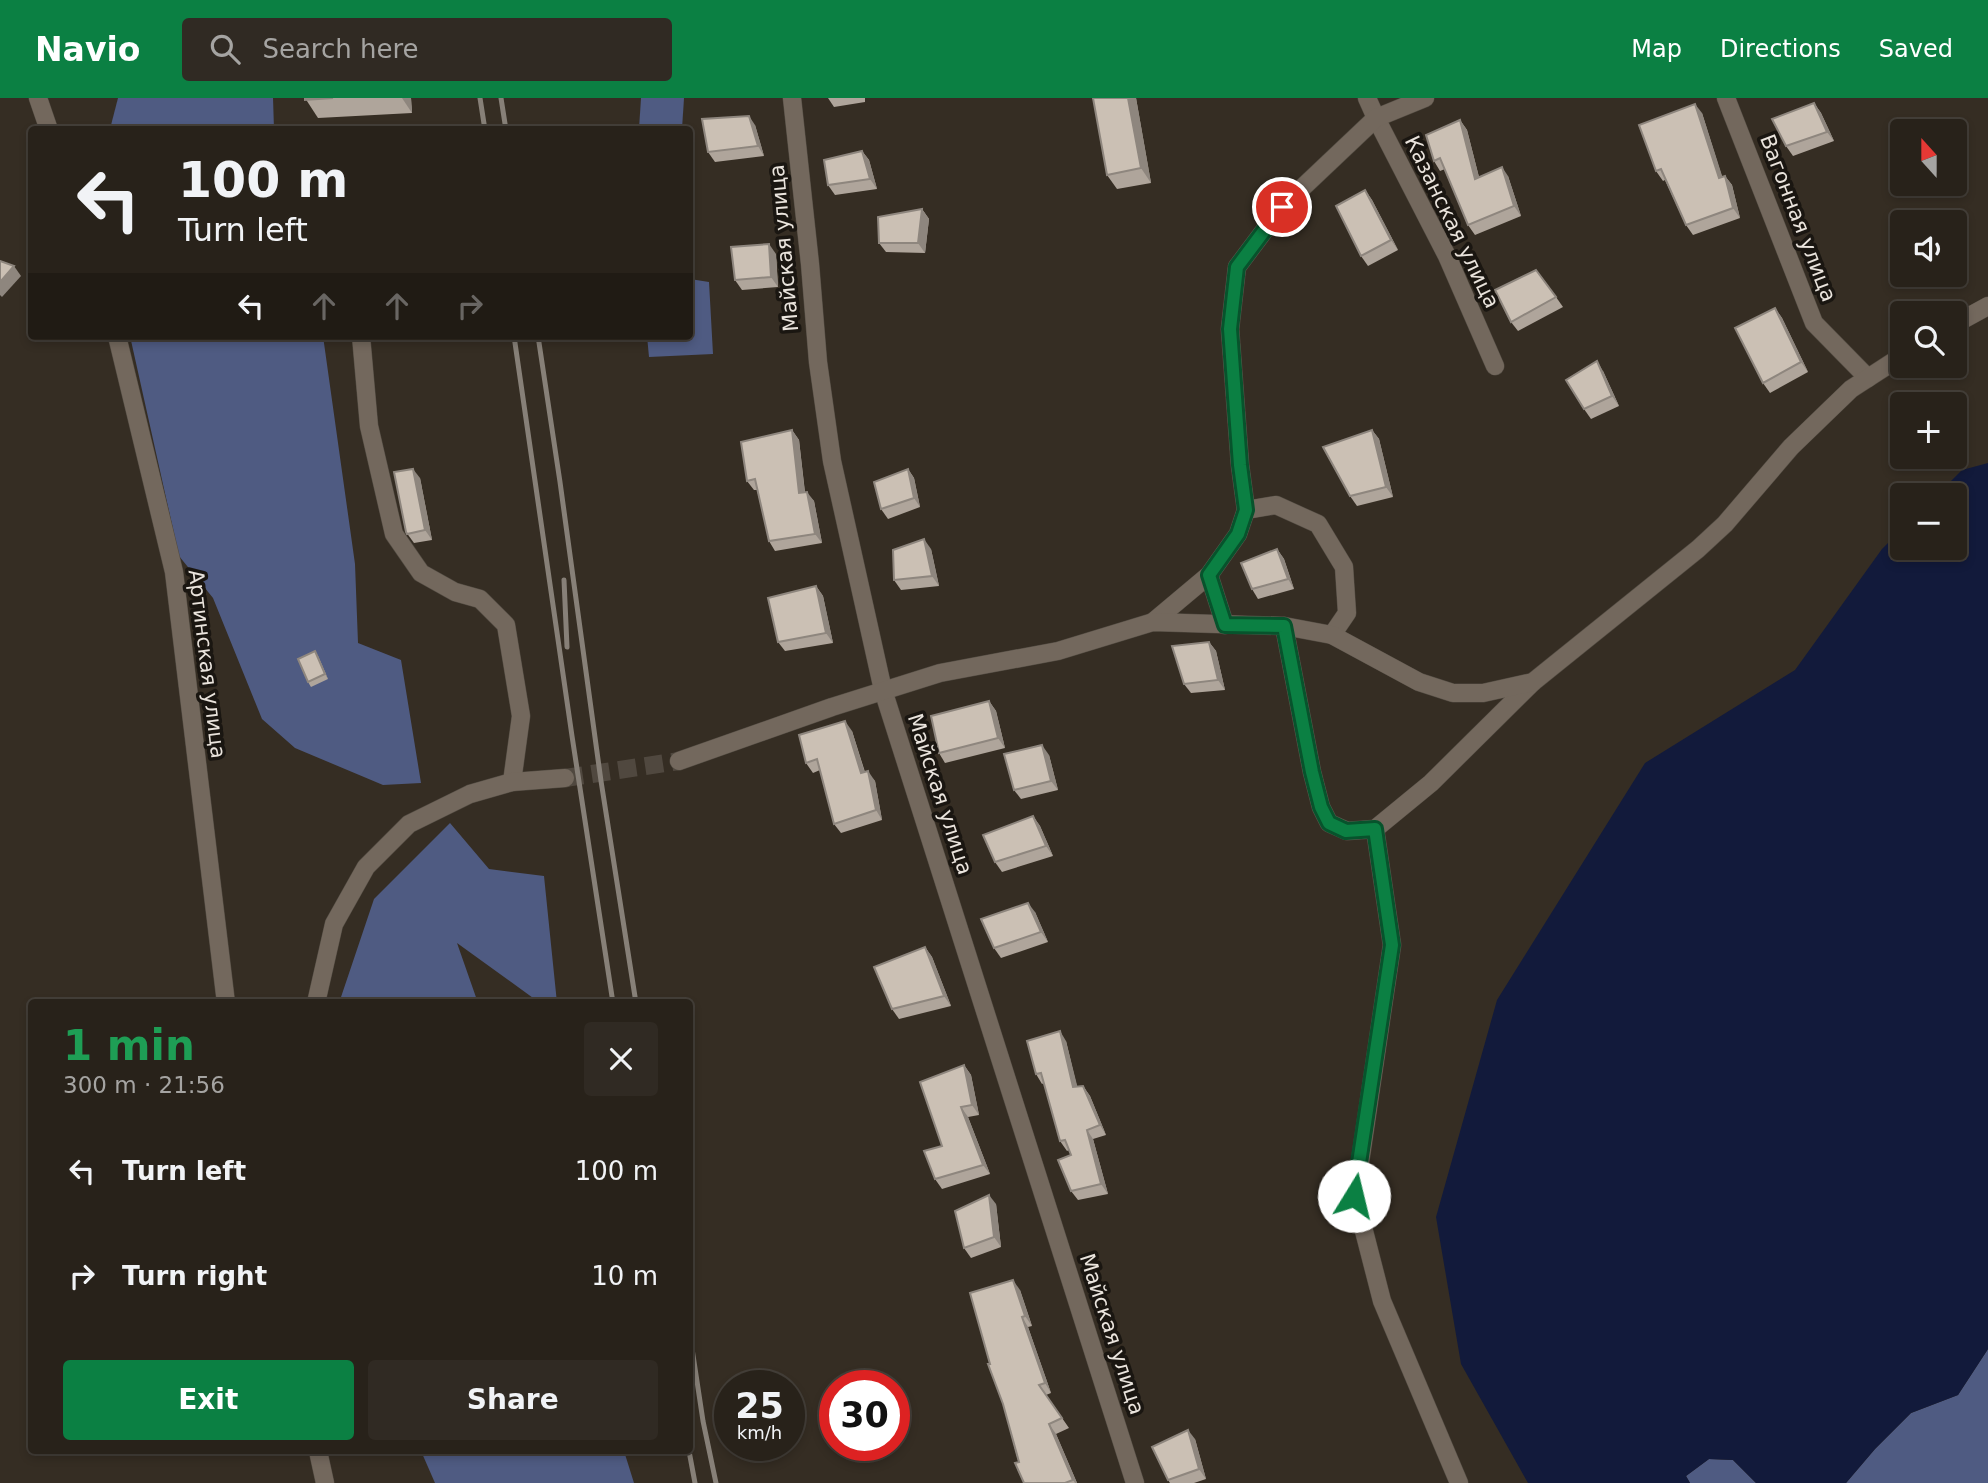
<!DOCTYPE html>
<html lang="en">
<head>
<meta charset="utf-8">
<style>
  body { margin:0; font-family:"DejaVu Sans",sans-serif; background:#302a23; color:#f1f3f6; height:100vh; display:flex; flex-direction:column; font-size:26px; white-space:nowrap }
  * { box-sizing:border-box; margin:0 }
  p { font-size:23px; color:#a5a4a2 }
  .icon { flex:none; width:38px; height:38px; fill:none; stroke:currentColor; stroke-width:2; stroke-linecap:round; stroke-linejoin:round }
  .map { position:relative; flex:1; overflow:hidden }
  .details { position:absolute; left:28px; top:901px; width:665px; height:455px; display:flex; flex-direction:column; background:#28221a; border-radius:7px; box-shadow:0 4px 10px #0003,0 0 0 2px #443f39 }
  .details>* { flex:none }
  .guide { position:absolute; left:28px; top:28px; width:665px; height:214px; border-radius:7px; box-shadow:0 4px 10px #0003,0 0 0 2px #443f39; background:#28221a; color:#f1f3f6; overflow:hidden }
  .needle { width:46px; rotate:339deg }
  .fabs { position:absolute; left:1890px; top:21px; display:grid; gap:14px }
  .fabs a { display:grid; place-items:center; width:77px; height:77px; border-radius:7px; background:#28221a; box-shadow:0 4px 10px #0003,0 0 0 2px #443f39; font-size:35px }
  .speed { position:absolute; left:714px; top:1272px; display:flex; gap:14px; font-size:35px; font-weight:700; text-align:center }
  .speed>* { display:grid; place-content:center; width:91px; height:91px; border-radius:50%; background:#28221a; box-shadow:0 4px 10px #0003,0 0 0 2px #443f39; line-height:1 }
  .speed small { font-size:18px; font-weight:400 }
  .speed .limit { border:10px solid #d22; background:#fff; color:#111 }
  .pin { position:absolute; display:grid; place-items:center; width:60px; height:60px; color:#fff; margin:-30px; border:4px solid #fff; border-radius:50%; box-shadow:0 2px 7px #0007 }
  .me { position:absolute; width:77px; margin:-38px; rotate:9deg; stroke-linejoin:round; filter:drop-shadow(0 0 5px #0008) }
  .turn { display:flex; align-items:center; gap:24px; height:147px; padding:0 35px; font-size:32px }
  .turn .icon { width:91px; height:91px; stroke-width:2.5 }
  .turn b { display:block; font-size:49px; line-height:60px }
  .lanes { display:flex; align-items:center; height:66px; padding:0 35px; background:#0003; justify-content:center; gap:35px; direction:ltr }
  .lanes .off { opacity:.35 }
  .round { display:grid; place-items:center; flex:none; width:74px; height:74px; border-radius:7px; background:#302a23 }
  .head { display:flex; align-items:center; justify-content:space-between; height:119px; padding:0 35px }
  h1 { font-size:42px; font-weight:800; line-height:52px; color:#1e9e55 }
  .primary-button { display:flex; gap:14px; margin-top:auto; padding:14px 35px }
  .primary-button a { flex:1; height:80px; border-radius:7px; background:#0b8043; color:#fff; font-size:28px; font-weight:800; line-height:80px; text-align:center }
  .primary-button a+a { background:#302a23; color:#f1f3f6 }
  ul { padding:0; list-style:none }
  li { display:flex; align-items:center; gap:21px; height:105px; padding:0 35px }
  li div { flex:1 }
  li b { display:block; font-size:26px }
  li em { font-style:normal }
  header { display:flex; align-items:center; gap:42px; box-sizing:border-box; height:98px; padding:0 35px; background:#0b8043; color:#fff }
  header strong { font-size:33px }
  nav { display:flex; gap:38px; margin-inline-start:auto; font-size:24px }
  .search { width:490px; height:63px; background:#302a23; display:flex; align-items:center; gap:18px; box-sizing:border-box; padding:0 24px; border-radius:7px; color:#a5a4a2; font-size:26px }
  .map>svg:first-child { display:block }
  .forest { fill:#4f5b82 }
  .water { fill:#121a3b }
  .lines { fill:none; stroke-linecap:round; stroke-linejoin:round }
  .minor-tunnel { stroke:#50483f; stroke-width:18; stroke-dasharray:18 9; stroke-linecap:butt }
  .minor-casing { stroke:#524b42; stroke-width:19 }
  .minor { stroke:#73685d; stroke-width:18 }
  .rail { stroke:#878078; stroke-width:5 }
  .wall { fill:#afa59b }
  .shaded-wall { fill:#8e867e }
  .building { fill:#cbc0b4; stroke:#8e867e; stroke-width:2 }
  .route-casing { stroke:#07532c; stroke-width:18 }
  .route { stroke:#0b8043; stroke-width:12 }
  .labels { text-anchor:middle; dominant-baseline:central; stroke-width:7; stroke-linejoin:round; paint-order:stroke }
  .street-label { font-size:21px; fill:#eae4dd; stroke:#1a1611 }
</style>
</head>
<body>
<header>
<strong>Navio</strong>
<div class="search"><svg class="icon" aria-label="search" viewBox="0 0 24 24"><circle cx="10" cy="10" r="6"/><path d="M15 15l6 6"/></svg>Search here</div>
<nav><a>Map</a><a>Directions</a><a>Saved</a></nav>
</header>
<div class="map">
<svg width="1988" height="1385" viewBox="0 0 1988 1385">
  <rect width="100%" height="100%" fill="#352d23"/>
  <!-- forest -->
  <g class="forest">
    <path d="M118,0H273L274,31H110Z"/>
    <path d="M641,0H684L682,31H639Z"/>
    <path d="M690,181L709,184L713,256L649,259L647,238H690Z"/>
    <path d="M130,238H323L355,466L358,545L401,562L421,685L383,687L295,650L262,621L213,500L179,458Z"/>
    <path d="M450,725L489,771L544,778L557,905H540L457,845L478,905H339L374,801Z"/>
    <path d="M1988,1251V1385H1846L1875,1351L1911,1315L1958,1297Z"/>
    <path d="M421,1353H624L634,1385H435Z"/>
    <path d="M1709,1361L1733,1362L1756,1385H1690L1686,1378Z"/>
  </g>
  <!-- water -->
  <path class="water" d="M1988,365V1251L1958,1297L1911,1315L1875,1351L1846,1385H1756L1733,1362L1709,1361L1686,1378L1690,1385H1528L1461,1266L1436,1119L1497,902L1645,665L1795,572L1882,451L1902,431V450H1955V397H1937L1962,372Z"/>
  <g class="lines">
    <!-- minor-tunnel -->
    <path class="minor-tunnel" d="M565,680L679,663"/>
    <defs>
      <g id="minor">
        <path d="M38,0L49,32"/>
        <path d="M792,0L810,166L818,264L832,363L883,592L1135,1385"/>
        <path d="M1367,0L1376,20L1447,158L1495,268"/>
        <path d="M1726,0L1814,225L1868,280"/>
        <path d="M1955,226L1988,208"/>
        <path d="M117,238L174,474L226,905"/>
        <path d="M361,238L369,328L394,436L421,475L455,494L480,501L506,527L521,618L512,684"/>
        <path d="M1246,412L1276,407L1318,426L1344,469L1347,515L1332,537"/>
        <path d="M1209,477L1225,527"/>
        <path d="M1153,524L1209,477L1238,436L1246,412L1240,367L1230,231L1237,169L1282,109L1376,20L1425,0"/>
        <path d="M1284,528L1312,674L1321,709L1329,725L1347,733L1375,731L1431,685L1533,584"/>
        <path d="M679,663L832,609L940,575L1058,553L1153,524L1284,528L1332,537L1419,584L1453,595H1483L1533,584L1698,451L1725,426L1791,349L1851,291L1902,258"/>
        <path d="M1375,731L1392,847L1355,1098L1382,1203L1459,1385"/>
        <path d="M316,905L334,826L366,769L409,726L470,696L512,684L565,680"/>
        <path d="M318,1353L325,1385"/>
      </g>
    </defs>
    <!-- minor casing -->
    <use href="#minor" class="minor-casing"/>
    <!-- minor -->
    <use href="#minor" class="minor"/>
    <!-- rail -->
    <g class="rail">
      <path d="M480,0L485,32"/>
      <path d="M501,0L506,32"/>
      <path d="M514,238L572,638L613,905"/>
      <path d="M538,238L560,384L601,683L636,905"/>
      <path d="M564,482L567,549"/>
      <path d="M690,1237L703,1323L716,1385"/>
      <path d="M689,1353L695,1385"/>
    </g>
  </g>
  <!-- wall -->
  <g class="wall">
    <path d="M305,0H411L412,15L318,20Z"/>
    <path d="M828,0H865V4L834,9Z"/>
    <path d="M1093,0H1136L1151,85L1117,91L1107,77Z"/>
    <path d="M1814,5L1821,15L1834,43L1793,58L1786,48Z"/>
    <path d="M1702,15L1722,79L1725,78L1732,87L1740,120L1693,137L1686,127L1665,82L1663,83L1656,73Z"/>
    <path d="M1460,22L1467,32L1479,79L1508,78L1521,118L1475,137L1468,127L1445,71L1440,73L1434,63Z"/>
    <path d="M755,27L764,58L715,64L708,54Z"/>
    <path d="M862,53L869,62L877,91L835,97L828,87Z"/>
    <path d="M1365,92L1372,102L1398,152L1368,168L1361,158Z"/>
    <path d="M922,111L929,121L925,155L886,154L879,145Z"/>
    <path d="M776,156L778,189L742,192L735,182Z"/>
    <path d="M1556,199L1563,209L1518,233L1511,224Z"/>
    <path d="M1775,210L1782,220L1808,274L1770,295L1763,285Z"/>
    <path d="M1603,273L1619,308L1591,321L1584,311Z"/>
    <path d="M792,332L799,342L805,394L814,403L822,445L775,453L769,443L757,392H754L747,383Z"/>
    <path d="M1372,332L1379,341L1393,399L1357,408L1350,398Z"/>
    <path d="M908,371L914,380L920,409L888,421L881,411Z"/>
    <path d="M420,380L432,442L414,445L406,434Z"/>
    <path d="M931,451L939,488L901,492L894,482Z"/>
    <path d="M1277,451L1284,461L1294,491L1258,501L1252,491Z"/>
    <path d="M816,488L823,498L833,545L785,553L778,544Z"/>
    <path d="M1209,544L1216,553L1225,592L1191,595L1184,586Z"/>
    <path d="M318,558L328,581L311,589L308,584Z"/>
    <path d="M989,603L996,613L1005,650L945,665L939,655Z"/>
    <path d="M852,633L865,674L875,683L882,722L841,735L834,726L820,672L813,675L806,665Z"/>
    <path d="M1049,657L1058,692L1021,701L1014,692Z"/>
    <path d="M1033,718L1040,728L1053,758L1002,774L995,764Z"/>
    <path d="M1035,814L1048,844L1001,860L994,850Z"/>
    <path d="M925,849L932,859L951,908L899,921L892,911Z"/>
    <path d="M1066,943L1077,989L1083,988L1090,998L1106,1037L1093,1041L1108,1096L1078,1102L1071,1093V1057L1069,1052L1067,1053L1060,1043L1044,985L1042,986L1036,976Z"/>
    <path d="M964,967L971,977L979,1017L968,1019L990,1076L942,1091L935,1081L942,1048Z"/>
    <path d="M996,1106L1001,1149L971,1160L964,1150Z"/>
    <path d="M1020,1192L1032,1228L1028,1229L1051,1295L1046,1297L1069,1330L1056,1336L1077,1385H1024L1003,1306L990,1266Z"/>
    <path d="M1195,1341L1206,1381L1194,1385H1170L1168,1382Z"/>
  </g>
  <!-- shaded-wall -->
  <g class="shaded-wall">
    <path d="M402,0H411L412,15Z"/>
    <path d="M1128,0H1136L1151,85L1141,70Z"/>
    <path d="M1814,5L1821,15L1834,43L1827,34Z"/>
    <path d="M1695,6L1702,15L1726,90L1719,80Z"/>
    <path d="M749,18L755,27L764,58L758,48Z"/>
    <path d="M1460,22L1467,32L1482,91L1475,81Z"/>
    <path d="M862,53L869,62L877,91L870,81Z"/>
    <path d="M1502,69L1508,78L1521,118L1514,108Z"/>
    <path d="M1725,78L1732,87L1740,120L1733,110Z"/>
    <path d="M1365,92L1372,102L1398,152L1391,142Z"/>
    <path d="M922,111L929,121L925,155L918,145Z"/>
    <path d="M769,146L776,156L778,189L771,179Z"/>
    <path d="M14,168L21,178L2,199L0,197V184Z"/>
    <path d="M1775,210L1782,220L1808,274L1801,264Z"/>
    <path d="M1597,263L1603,273L1619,308L1612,298Z"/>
    <path d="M792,332L799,342L806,405L799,395Z"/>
    <path d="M1372,332L1379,341L1393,399L1386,389Z"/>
    <path d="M413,371L420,380L432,442L425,432Z"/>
    <path d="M908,371L914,380L920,409L914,400Z"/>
    <path d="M807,394L814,403L822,445L815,436Z"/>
    <path d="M924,441L931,451L939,488L932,478Z"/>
    <path d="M1277,451L1284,461L1294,491L1288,481Z"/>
    <path d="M816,488L823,498L833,545L826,535Z"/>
    <path d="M1209,544L1216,553L1225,592L1218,582Z"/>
    <path d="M315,553L318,558L328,581L325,576Z"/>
    <path d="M989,603L996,613L1005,650L998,640Z"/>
    <path d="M845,623L852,633L868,685L861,675Z"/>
    <path d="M1042,647L1049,657L1058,692L1051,683Z"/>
    <path d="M868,673L875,683L882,722L876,712Z"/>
    <path d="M1033,718L1040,728L1053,758L1046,748Z"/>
    <path d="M1028,805L1035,814L1048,844L1041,834Z"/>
    <path d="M925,849L932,859L951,908L944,898Z"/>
    <path d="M1060,933L1066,943L1080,999L1073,989Z"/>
    <path d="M964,967L971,977L979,1017L972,1007Z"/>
    <path d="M1083,988L1090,998L1106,1037L1100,1027Z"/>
    <path d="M961,1009L968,1019L990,1076L983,1067Z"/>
    <path d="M1087,1032L1093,1041L1108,1096L1101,1086Z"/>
    <path d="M989,1097L996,1106L1001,1149L994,1139Z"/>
    <path d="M1013,1182L1020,1192L1032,1228L1025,1218Z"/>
    <path d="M1022,1219L1028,1229L1051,1295L1045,1285Z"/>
    <path d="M1049,1326L1056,1336L1077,1385H1075L1073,1382Z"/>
    <path d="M1188,1332L1195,1341L1206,1381L1199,1371Z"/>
  </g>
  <!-- building -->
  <g class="building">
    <path d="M305,0H333L305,2Z"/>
    <path d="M1093,0H1128L1141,70L1107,77Z"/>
    <path d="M1814,5L1827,34L1786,48L1772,21Z"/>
    <path d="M1695,6L1719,80L1725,78L1733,110L1686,127L1661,71L1656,73L1639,27Z"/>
    <path d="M749,18L758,48L708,54L702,21Z"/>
    <path d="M1460,22L1475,81L1502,69L1514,108L1468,127L1440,60L1434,63L1426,37Z"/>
    <path d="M862,53L870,81L828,87L824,62Z"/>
    <path d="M1365,92L1391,142L1361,158L1336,108Z"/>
    <path d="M922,111L918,145H879L878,119Z"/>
    <path d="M769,146L771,179L735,182L731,149Z"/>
    <path d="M0,163L14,168L0,184Z"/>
    <path d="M1536,172L1556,199L1511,224L1495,192Z"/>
    <path d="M1775,210L1801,264L1763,285L1735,230Z"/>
    <path d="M1597,263L1612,298L1584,311L1566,282Z"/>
    <path d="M792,332L799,395L807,394L815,436L769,443L755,381L747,383L741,344Z"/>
    <path d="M1372,332L1386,389L1350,398L1323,349Z"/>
    <path d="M413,371L425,432L407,436L406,434L394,374Z"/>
    <path d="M908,371L914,400L881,411L874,384Z"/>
    <path d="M924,441L932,478L894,482L893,452Z"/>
    <path d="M1277,451L1288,481L1252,491L1241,465Z"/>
    <path d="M816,488L826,535L778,544L768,500Z"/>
    <path d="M1209,544L1218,582L1184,586L1172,548Z"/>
    <path d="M315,553L325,576L308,584L298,561Z"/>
    <path d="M989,603L998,640L939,655L931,618Z"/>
    <path d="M845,623L861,675L868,673L876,712L834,726L817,661L806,665L799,637Z"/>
    <path d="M1042,647L1051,683L1014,692L1004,656Z"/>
    <path d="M1033,718L1046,748L995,764L983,737Z"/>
    <path d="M1028,805L1041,834L994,850L981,821Z"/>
    <path d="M925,849L944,898L892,911L874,869Z"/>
    <path d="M1060,933L1073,989L1083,988L1100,1027L1087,1032L1101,1086L1071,1093L1058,1062L1071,1057L1065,1042L1060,1043L1041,975L1036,976L1027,943Z"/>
    <path d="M964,967L972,1007L961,1009L983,1067L935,1081L924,1053L942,1048L920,984Z"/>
    <path d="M989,1097L994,1139L964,1150L955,1113Z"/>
    <path d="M1013,1182L1025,1218L1022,1219L1045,1285L1039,1287L1062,1320L1049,1326L1073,1382L1065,1385H1024L1015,1365L1019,1364L1003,1306L988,1266H990L970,1195Z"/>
    <path d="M1188,1332L1199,1371L1168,1382L1152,1349Z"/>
  </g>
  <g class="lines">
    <defs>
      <path id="route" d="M1282,109L1237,169L1230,231L1240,367L1246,412L1238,436L1209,477L1225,527L1284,528L1312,674L1321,709L1329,725L1346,733L1375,731L1392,847L1354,1098"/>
    </defs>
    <!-- route casing -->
    <use href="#route" class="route-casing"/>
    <!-- route -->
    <use href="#route" class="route"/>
  </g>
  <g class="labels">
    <!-- street labels -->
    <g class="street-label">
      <text transform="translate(1798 120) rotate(69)">Вагонная улица</text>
      <text transform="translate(1452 124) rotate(64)">Казанская улица</text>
      <text transform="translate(784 150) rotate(-95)">Майская улица</text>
      <text transform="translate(207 566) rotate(83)">Артинская улица</text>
      <text transform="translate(940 696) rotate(72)">Майская улица</text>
      <text transform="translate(1112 1236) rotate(72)">Майская улица</text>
    </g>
  </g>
</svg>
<div class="fabs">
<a><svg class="needle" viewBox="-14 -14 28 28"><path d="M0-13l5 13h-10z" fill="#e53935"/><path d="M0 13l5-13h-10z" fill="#a5a4a2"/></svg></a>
<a><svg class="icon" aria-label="sound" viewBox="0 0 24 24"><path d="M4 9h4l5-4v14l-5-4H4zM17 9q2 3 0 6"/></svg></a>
<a><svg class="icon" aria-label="search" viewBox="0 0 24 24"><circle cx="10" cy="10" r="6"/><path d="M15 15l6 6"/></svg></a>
<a>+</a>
<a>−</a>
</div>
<div class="speed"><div>25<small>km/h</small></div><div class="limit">30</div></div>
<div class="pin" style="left:1282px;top:109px;background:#d93025"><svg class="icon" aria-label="arrive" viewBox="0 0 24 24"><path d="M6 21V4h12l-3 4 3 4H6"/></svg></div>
<svg class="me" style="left:1354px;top:1098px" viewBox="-20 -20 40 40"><circle r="19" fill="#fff"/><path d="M0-13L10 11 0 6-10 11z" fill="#0b8043"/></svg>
<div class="guide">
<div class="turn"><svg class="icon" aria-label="left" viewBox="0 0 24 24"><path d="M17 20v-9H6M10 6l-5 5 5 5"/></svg><div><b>100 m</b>Turn left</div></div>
<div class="lanes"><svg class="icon" aria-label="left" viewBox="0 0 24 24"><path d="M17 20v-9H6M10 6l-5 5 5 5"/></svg><svg class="icon off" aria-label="ahead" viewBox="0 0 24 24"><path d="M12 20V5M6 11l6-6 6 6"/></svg><svg class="icon off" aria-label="ahead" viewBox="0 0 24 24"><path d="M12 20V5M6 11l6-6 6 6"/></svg><svg class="icon off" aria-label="right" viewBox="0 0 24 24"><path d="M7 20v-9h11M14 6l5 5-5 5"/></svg></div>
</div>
<section class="details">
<div class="head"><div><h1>1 min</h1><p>300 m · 21:56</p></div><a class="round"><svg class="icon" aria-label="close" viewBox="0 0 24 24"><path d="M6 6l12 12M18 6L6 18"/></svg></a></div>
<ul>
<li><svg class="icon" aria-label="left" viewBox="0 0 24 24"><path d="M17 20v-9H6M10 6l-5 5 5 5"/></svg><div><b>Turn left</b></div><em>100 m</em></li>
<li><svg class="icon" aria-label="right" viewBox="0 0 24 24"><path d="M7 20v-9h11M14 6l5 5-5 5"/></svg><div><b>Turn right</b></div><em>10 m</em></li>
</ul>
<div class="primary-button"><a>Exit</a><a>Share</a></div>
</section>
</div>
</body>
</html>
